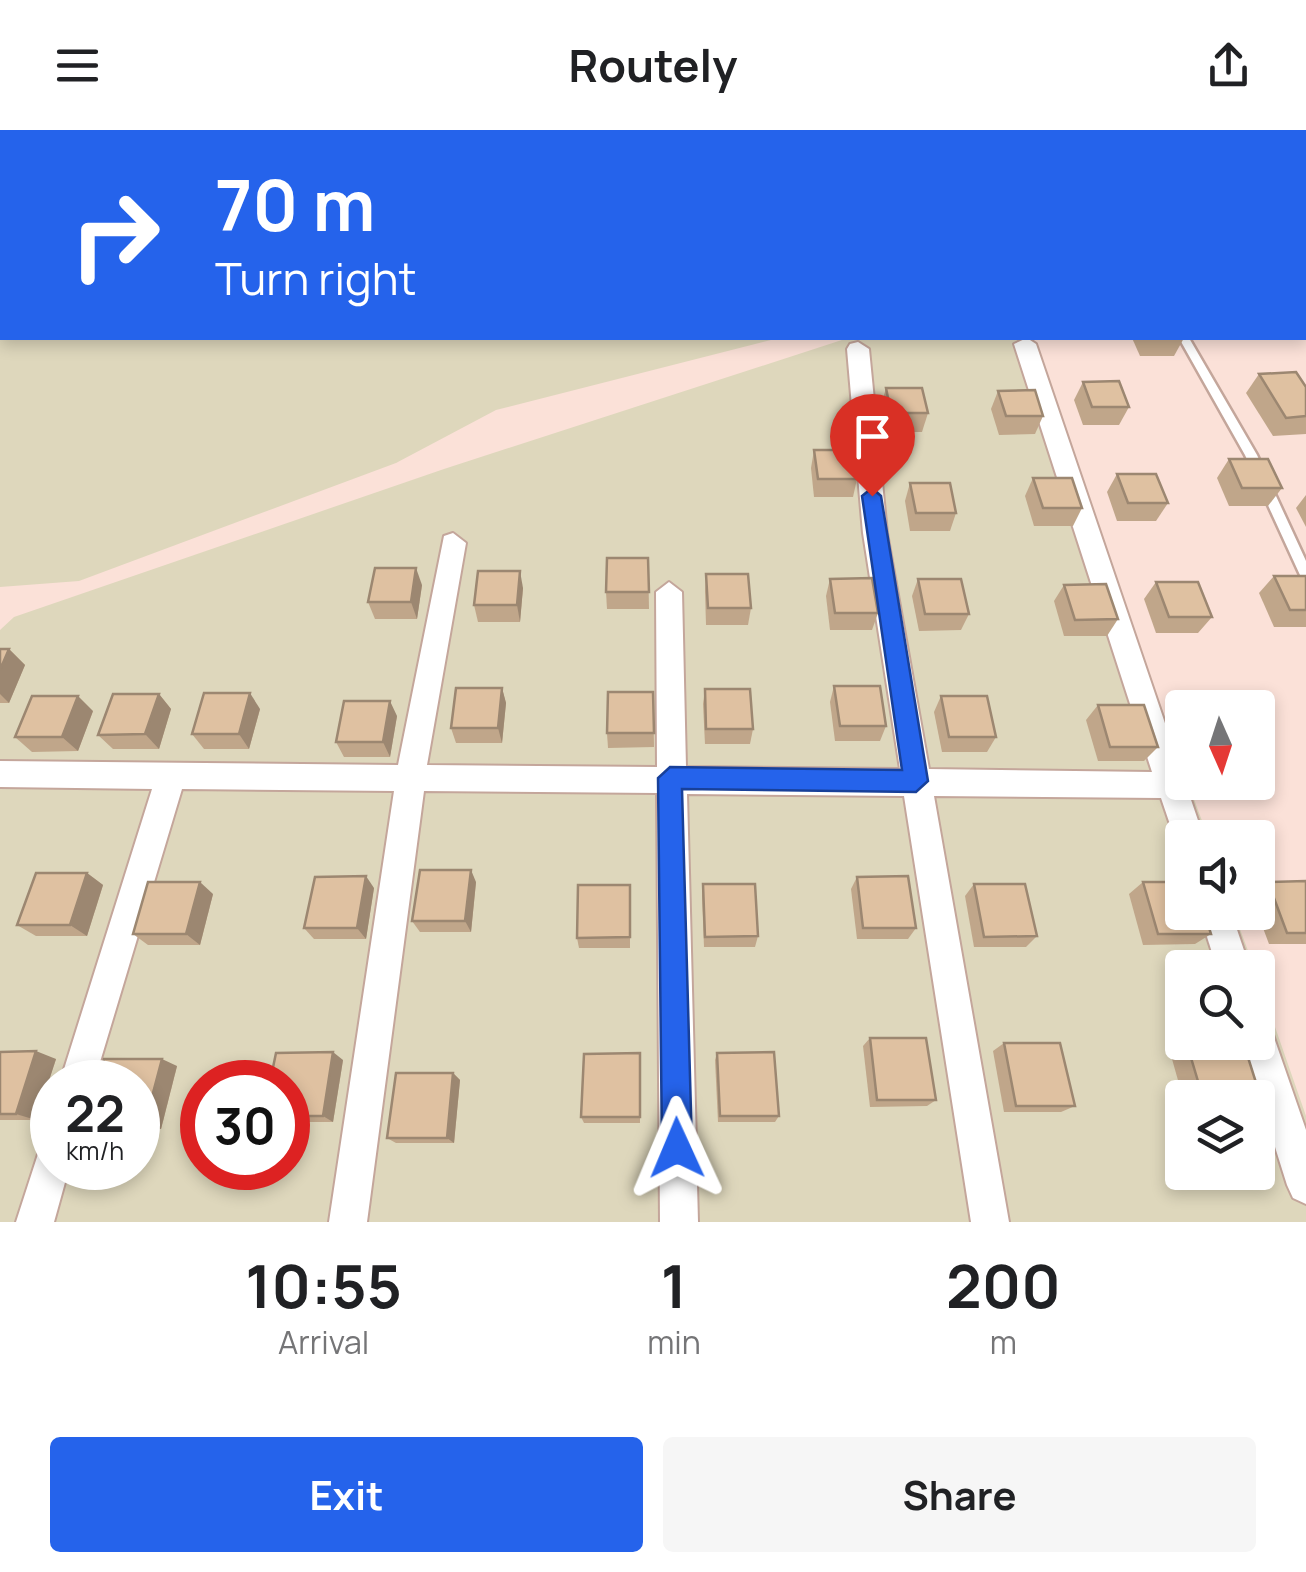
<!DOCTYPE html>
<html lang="en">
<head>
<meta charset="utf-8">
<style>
  body { margin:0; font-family:Manrope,sans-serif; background:#f6f6f6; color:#202124; height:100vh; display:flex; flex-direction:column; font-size:38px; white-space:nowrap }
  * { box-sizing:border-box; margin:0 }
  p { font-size:32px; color:#757577 }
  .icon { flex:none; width:55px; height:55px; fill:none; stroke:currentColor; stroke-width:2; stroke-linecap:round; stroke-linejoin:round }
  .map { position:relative; height:1092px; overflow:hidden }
  .panel { display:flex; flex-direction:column; background:#fff; flex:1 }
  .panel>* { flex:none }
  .hud { position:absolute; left:0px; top:0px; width:1308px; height:210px; box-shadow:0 5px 15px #0003; background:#2563eb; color:#fff; overflow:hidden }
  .needle { width:65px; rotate:177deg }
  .tools { position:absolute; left:1165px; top:560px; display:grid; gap:20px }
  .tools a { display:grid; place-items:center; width:110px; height:110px; border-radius:10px; background:#fff; box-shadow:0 5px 15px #0003; font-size:50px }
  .speed { position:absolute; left:30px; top:930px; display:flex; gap:20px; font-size:50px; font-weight:700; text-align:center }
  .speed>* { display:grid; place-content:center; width:130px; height:130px; border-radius:50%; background:#fff; box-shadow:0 5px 15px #0003; line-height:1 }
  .speed small { font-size:25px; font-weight:400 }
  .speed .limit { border:15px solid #d22; background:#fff; color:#111 }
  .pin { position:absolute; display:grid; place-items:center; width:85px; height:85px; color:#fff; margin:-102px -42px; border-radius:50% 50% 50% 0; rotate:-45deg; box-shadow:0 0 10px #0007 }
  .pin .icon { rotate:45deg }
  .me { position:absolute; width:110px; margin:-55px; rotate:359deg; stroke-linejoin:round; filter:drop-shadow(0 0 8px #0008) }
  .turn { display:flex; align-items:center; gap:35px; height:210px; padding:0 50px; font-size:45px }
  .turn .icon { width:130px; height:130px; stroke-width:2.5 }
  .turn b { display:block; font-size:70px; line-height:85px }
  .eta { display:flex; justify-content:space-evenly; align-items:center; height:170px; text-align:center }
  .eta b { font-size:60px; font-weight:700; line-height:70px }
  .button { display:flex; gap:20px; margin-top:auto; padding:20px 50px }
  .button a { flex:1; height:115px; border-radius:10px; background:#2563eb; color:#fff; font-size:40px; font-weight:700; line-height:115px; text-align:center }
  .button a+a { background:#f6f6f6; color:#202124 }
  header { display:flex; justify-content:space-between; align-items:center; height:130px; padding:0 50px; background:#fff; font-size:45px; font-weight:700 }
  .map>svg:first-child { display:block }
  .green { fill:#ded7bc; fill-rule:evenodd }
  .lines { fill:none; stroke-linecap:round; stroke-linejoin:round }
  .service-casing { stroke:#c4a69b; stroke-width:5 }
  .minor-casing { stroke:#c4a69b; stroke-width:4 }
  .tertiary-casing { stroke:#c4a69b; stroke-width:6 }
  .service { fill:#fff; fill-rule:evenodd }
  .minor { fill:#fff; fill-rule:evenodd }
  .tertiary { fill:#fff; fill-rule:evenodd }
  .wall { fill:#c0a68a }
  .shaded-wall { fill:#9c8771 }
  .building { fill:#dfc1a1; stroke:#9c8771; stroke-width:2.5 }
  .route { fill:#2563eb; stroke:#184099; stroke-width:2.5 }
</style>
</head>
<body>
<header><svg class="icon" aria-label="menu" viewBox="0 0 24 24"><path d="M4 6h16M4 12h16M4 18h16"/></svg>Routely<svg class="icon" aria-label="share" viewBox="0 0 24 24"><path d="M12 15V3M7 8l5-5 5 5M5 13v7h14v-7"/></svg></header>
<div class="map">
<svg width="1306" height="1092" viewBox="0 0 1306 1092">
  <rect width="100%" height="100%" fill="#fbe1d8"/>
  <!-- green -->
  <g class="green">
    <path d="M0,0H860L864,2H2V95Z"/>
    <path d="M0,163L2,208H779L496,280L396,333L79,451L0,457Z"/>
    <path d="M848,208H1031L1182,636V652L1188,653L1208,707L1182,708V782L1234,783L1254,837L1182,838V912H1258V848L1306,986V1092H0V500L14,487L444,339ZM52,952H138V1038H52ZM202,952H288V1038H202ZM1182,968H1258V1042H1182Z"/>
  </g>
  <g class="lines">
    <defs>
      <path id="service" d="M1179,208H1189L1257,325L1306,431V450L1300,445L1245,325Z"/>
      <g id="minor">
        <path d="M1238,0H1259L1261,2H1240Z"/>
        <rect x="1305" y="29" width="1" height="11"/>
        <path d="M1027,208L1036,214L1204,708H1182V720L1178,718L1161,668L934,666L1009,1092H971L904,666L687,664L698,1092H660L657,663L424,661L367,1092H329L394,661L182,659L94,952H60L152,659L0,657V631L398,635L444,406L453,403L466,413L427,635L657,637L656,462L669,452L682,462L686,637L900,639L863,403L847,219L850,214L858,212L869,219L887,403L929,639L1152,642L1014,214Z"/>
        <path d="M1199,782H1231L1250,838H1217Z"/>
        <path d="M1258,891L1270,896L1306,1000V1074L1293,1068L1287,1055L1242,912H1258Z"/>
        <path d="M52,1016V1038H69L54,1092H16L39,1021Z"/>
      </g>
      <g id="tertiary">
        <rect x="1305" y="97" width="1" height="14"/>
        <rect x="0" y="112" width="2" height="14"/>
      </g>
    </defs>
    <!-- service casing -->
    <use href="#service" class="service-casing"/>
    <!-- minor casing -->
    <use href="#minor" class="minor-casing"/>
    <!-- tertiary casing -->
    <use href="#tertiary" class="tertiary-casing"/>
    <!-- service -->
    <use href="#service" class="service"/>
    <!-- minor -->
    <use href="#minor" class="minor"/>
    <!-- tertiary -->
    <use href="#tertiary" class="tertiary"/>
  </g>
  <!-- wall -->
  <g class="wall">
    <path d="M1132,208H1184L1174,226H1140Z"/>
    <path d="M1259,244L1306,257V304L1273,306L1246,263Z"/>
    <path d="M1083,252L1129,277L1119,295H1083L1074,270Z"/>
    <path d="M886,258L928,283L922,302H886L881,276Z"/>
    <path d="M998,261L1043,286L1035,304L999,305L991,279Z"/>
    <path d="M814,320L857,349L853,367H814L811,338Z"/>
    <path d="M1229,329L1282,358L1268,376H1229L1217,348Z"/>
    <path d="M1117,344L1168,373L1156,391H1117L1107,362Z"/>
    <path d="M1033,348L1082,378L1073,396H1034L1025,366Z"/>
    <path d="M910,353L956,383L950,401H910L905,371Z"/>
    <path d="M1306,365V397L1296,378Z"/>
    <path d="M648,428L649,479H607L606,462Z"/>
    <path d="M706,444L751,478L748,495H706L705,461Z"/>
    <path d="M1274,446H1306V497H1274L1259,463Z"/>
    <path d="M830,449L878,483L872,500H830L826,466Z"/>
    <path d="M918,449L969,484L961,500L919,501L912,466Z"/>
    <path d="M1156,452L1212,487L1198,503H1156L1144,469Z"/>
    <path d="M422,455L417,489H375L368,472Z"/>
    <path d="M1064,455L1118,489L1107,506H1064L1054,471Z"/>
    <path d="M523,458L520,492H478L474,475Z"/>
    <path d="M0,519H9L25,535L9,573H0Z"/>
    <path d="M834,556L886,596L880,611H835L830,572Z"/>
    <path d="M502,558L506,573L502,613H456L451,598Z"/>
    <path d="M705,559L753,599L750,614H705L703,574Z"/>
    <path d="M653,562L654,617L608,618L607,603Z"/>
    <path d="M159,564L171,579L159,619H113L98,605Z"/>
    <path d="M941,566L996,607L987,622H942L934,582Z"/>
    <path d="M1098,575L1158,617L1144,631H1098L1086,590Z"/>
    <path d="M260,579L249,619H204L192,604Z"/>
    <path d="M93,581L78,621L32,622L15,607Z"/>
    <path d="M397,586L390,627H344L336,612Z"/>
    <path d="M87,743L103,755L87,806H36L17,795Z"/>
    <path d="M857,747L916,798L908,809H857L851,759Z"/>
    <path d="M1306,751V814H1269L1257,782L1258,759L1268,752Z"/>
    <path d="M476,752L471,802H420L412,791Z"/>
    <path d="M1143,752L1211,804L1195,814L1143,815L1129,764Z"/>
    <path d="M703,754L758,806L755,817H704L702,766Z"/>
    <path d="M974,754L1037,806L1026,817H974L965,766Z"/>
    <path d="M630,755V818H579L577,808Z"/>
    <path d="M374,758L366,809H314L304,798Z"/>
    <path d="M213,764L200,815H148L133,804Z"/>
    <path d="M870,908L936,970L927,976L870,977L863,916Z"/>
    <path d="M1004,913L1075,976L1061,982H1004L993,921Z"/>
    <path d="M1189,921H1246L1266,984L1258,987V968H1183L1172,929Z"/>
    <path d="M0,922L56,929L36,990H0Z"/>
    <path d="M640,923V993H584L581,987Z"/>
    <path d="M717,923L779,986L775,992H718L715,930Z"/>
    <path d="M343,930L333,992H288V952Z"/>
    <path d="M177,936L161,999H138V952Z"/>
    <path d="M453,943L460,950L454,1013H396L387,1008Z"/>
  </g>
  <!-- shaded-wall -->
  <g class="shaded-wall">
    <path d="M416,438L422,455L417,489L411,472Z"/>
    <path d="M520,441L523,458L520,492L517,475Z"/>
    <path d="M9,519L25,535L9,573L0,564V540Z"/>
    <path d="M502,558L506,573L502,613L498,598Z"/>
    <path d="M250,563L260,579L249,619L239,604Z"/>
    <path d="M159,564L171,579L159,619L145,604Z"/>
    <path d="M78,566L93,581L78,621L62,607Z"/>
    <path d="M390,571L397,586L390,627L383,612Z"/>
    <path d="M471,740L476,752L471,802L465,791Z"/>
    <path d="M87,743L103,755L87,806L70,795Z"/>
    <path d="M366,746L374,758L366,809L357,798Z"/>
    <path d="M200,752L213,764L200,815L186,804Z"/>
    <path d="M36,921L56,929L36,990L16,984Z"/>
    <path d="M333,922L343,930L333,992L323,986Z"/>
    <path d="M162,929L177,936L161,999L145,993Z"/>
    <path d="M453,943L460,950L454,1013L447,1008Z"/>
  </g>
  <!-- building -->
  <g class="building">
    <path d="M1223,0H1236L1242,2H1220Z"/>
    <path d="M1296,242L1306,257V286L1286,288L1259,244Z"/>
    <path d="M1119,251L1129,277H1092L1083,252Z"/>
    <path d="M886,258H922L928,283H891Z"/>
    <path d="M1035,260L1043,286H1006L998,261Z"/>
    <path d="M814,320H852L857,349H818Z"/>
    <path d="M1229,329H1268L1282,358H1242Z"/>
    <path d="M1117,344H1156L1168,373H1128Z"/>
    <path d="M1033,348H1072L1082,378H1043Z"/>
    <path d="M910,353H950L956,383H916Z"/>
    <path d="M607,428H648L649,462H606Z"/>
    <path d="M375,438H416L411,472H368Z"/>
    <path d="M478,441H520L517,475H474Z"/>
    <path d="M706,444H748L751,478H708Z"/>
    <path d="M1274,446H1306V480H1290Z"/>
    <path d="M872,448L878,483H835L830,449Z"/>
    <path d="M918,449H961L969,484H925Z"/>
    <path d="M1156,452H1198L1212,487H1169Z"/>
    <path d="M1106,454L1118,489L1075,490L1064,455Z"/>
    <path d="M0,519H9L0,540Z"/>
    <path d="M834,556H880L886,596H840Z"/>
    <path d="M456,558H502L498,598H451Z"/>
    <path d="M705,559H750L753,599H706Z"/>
    <path d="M608,562H653L654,603H607Z"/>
    <path d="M204,563H250L239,604H192Z"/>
    <path d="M113,564H159L145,604L98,605Z"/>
    <path d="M32,566H78L62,607H15Z"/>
    <path d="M941,566H987L996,607H949Z"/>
    <path d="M344,571H390L383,612H336Z"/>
    <path d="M1098,575H1144L1158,617H1110Z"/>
    <rect x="1202" y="576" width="46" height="2"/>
    <path d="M1258,600L1264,618H1258Z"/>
    <path d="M420,740H471L465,791H412Z"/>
    <path d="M36,743H87L70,795H17Z"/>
    <path d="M366,746L357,798H304L315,747Z"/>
    <path d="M908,746L916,798H863L857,747Z"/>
    <path d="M1306,751V803H1287L1268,752Z"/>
    <path d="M148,752H200L186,804H133Z"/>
    <path d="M1143,752H1182V782H1204L1211,804H1158Z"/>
    <path d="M703,754H755L758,806L705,807Z"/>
    <path d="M974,754H1025L1037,806L984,807Z"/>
    <path d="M578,755H630V807L577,808Z"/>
    <path d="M870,908H926L936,970H877Z"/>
    <path d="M1004,913H1060L1075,976H1016Z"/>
    <path d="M36,921L16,984H0V922Z"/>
    <path d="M1189,921H1246L1266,984H1258V968H1203Z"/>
    <path d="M333,922L323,986H288V952H270L276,923Z"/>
    <path d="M774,922L779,986H720L717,923Z"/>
    <path d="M640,923V987H581L584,924Z"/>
    <path d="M104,929H162L145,993H138V952H98Z"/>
    <path d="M396,943H453L447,1008H387Z"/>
  </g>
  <!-- route -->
  <path class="route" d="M872,358L881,366L928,651L916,662L682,659L692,1018L688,1029L677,1033L667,1029L662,1018L658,648L670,637L902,640L862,366Z"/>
</svg>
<div class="tools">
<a><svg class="needle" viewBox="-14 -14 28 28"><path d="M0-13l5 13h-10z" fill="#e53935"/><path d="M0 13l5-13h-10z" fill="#757577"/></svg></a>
<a><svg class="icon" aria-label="sound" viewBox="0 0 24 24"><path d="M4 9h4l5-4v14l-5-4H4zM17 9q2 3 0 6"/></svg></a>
<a><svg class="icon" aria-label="search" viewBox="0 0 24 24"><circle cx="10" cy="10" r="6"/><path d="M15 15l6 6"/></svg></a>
<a><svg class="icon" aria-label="layers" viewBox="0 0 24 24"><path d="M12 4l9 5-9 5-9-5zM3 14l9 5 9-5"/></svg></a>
</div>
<div class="speed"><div>22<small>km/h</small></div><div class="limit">30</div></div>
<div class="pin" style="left:872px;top:366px;background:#d93025"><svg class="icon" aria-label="arrive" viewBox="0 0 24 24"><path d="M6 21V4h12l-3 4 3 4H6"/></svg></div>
<svg class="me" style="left:677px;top:1018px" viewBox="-20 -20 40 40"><path d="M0-17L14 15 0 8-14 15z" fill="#2563eb" stroke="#fff" stroke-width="4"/></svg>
<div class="hud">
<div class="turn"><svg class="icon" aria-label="right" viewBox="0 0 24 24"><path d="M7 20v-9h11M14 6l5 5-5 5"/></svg><div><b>70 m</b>Turn right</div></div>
</div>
</div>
<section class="panel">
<div class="eta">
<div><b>10:55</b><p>Arrival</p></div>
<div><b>1</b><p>min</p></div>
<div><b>200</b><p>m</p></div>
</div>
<div class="button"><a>Exit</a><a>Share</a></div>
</section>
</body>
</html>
